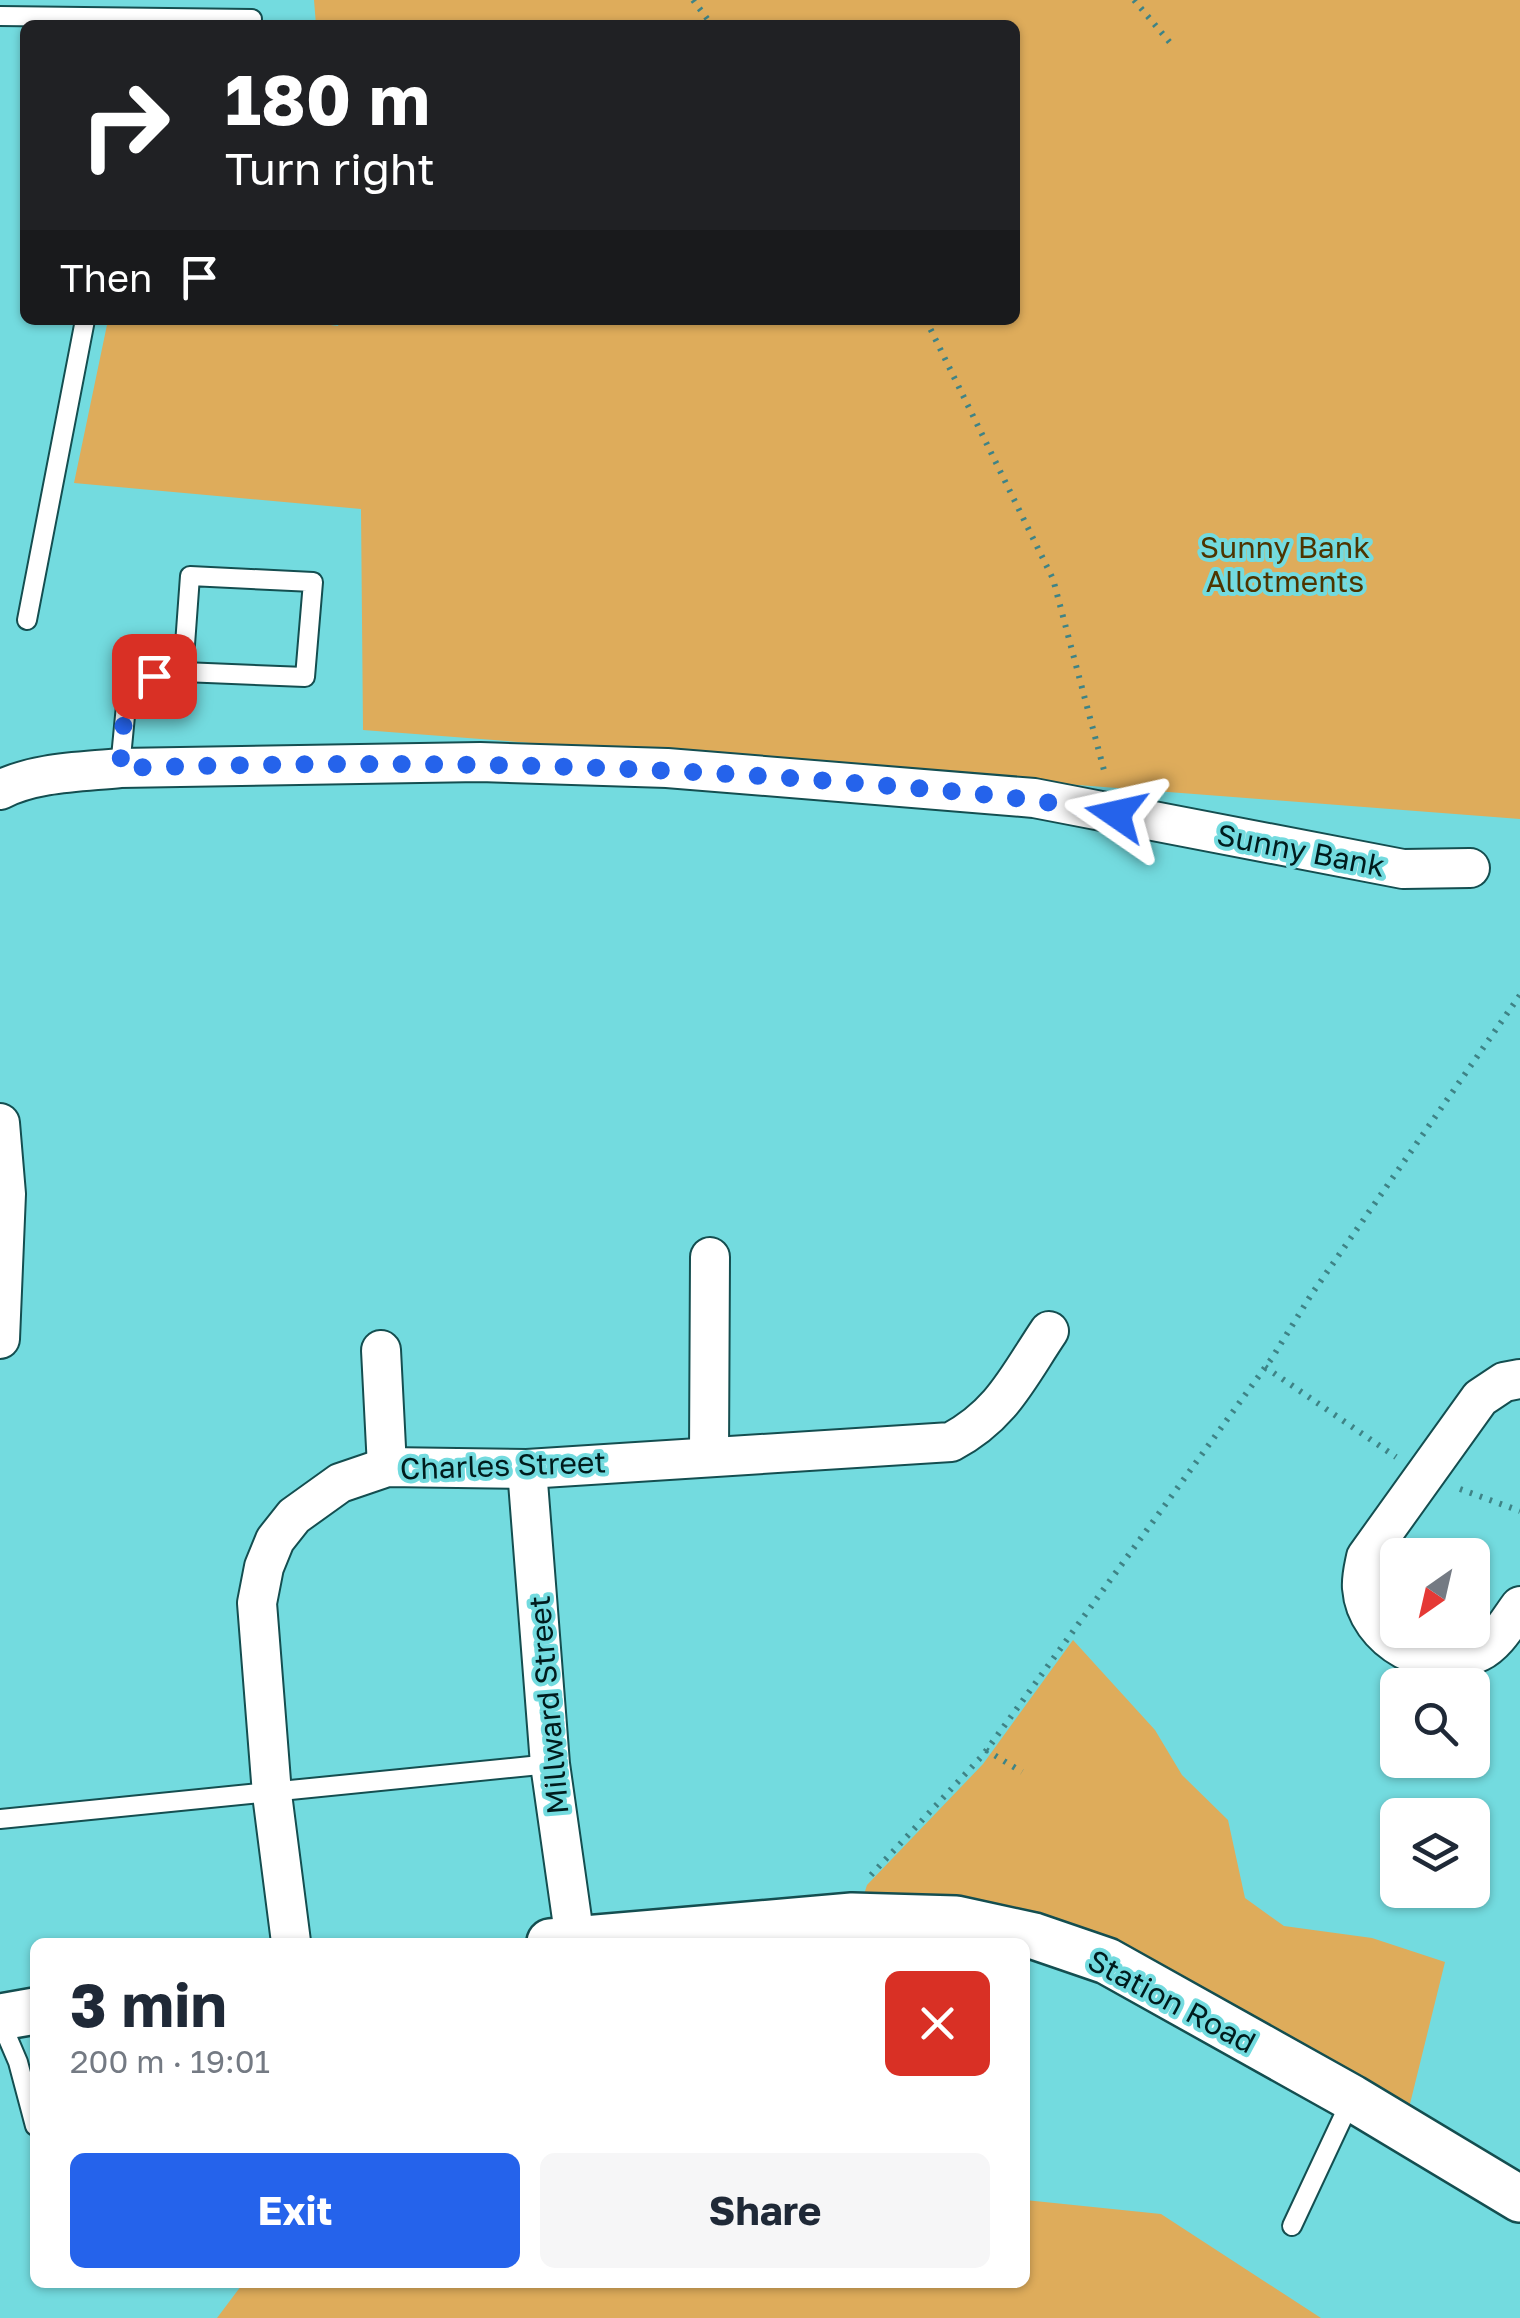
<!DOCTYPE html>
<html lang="en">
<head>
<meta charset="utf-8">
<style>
  body { margin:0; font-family:"Golos Text",sans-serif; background:#f6f6f7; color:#1f2937; height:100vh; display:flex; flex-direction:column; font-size:38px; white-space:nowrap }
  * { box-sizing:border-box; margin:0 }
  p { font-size:32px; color:#747a83 }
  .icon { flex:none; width:55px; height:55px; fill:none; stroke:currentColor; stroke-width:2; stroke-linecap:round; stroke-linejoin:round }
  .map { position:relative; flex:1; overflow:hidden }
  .sheet { position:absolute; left:30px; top:1938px; width:1000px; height:350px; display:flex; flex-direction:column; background:#fff; border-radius:15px; box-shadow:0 2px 8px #0004 }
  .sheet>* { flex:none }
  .top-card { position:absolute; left:20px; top:20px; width:1000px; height:305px; border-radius:15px; box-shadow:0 2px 8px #0004; background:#202124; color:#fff; overflow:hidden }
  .needle { width:65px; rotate:214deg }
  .fabs { position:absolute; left:1380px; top:1538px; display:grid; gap:20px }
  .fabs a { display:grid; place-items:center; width:110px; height:110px; border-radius:15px; background:#fff; box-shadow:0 2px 8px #0004; font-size:50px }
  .pin { position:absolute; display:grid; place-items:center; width:85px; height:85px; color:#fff; margin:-42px; border-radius:20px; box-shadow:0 5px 15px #0006 }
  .me { position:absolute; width:110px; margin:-55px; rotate:281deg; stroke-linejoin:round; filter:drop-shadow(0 0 8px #0008) }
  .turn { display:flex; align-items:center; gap:35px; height:210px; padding:0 40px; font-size:45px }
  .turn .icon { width:130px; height:130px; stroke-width:2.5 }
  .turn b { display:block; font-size:70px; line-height:85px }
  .then { display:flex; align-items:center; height:95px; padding:0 40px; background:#0003; gap:20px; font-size:38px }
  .round { display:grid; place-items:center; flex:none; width:105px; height:105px; border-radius:15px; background:#f6f6f7 }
  .head { display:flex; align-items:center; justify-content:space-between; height:170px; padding:0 40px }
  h1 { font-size:60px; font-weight:700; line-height:75px }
  .action { display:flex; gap:20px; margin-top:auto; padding:20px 40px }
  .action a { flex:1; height:115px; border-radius:15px; background:#2563eb; color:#fff; font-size:40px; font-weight:700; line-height:115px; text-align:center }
  .action a+a { background:#f6f6f7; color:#1f2937 }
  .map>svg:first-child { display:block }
  .green { fill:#deac5b }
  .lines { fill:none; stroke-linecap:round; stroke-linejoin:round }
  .service-casing { stroke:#144e50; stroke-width:22 }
  .minor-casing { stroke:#144e50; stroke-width:42 }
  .tertiary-casing { stroke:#144e50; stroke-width:50 }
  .path { stroke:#3e8386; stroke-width:6; stroke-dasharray:2.5 8; stroke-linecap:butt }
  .service { stroke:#fff; stroke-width:18 }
  .minor { stroke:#fff; stroke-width:38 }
  .tertiary { stroke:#fff; stroke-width:45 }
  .route { stroke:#2563eb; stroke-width:18; stroke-dasharray:0 32.4 }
  .labels { text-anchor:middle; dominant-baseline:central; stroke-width:8; stroke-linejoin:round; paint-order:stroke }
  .park-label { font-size:30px; fill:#4e3400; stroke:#73dbdf }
  .street-label { font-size:30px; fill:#001c1d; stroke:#73dbdf }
</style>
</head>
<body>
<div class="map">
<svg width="1520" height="2318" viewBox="0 0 1520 2318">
  <rect width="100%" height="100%" fill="#73dbdf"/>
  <!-- green -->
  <g class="green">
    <path d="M314,0H1520V819L363,730L361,509L74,483L108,320H292L338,326L340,320H1015V25H316Z"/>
    <path d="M1073,1640L1155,1730L1182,1775L1228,1820L1245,1898L1284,1926L1372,1938L1445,1962L1406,2120L1106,1955L859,1910L867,1885L983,1764Z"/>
    <path d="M1025,2200L1161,2214L1321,2318H217L244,2282H1025Z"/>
  </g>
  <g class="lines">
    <defs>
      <g id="service">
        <path d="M0,16L252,19"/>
        <path d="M27,620L85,320"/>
        <path d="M120,768L127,695L154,676L183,672L305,677L313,582L190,576L183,672"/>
        <path d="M0,1819L550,1764"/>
        <path d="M0,2020L18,2062L35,2126"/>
        <path d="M1292,2226L1352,2098"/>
      </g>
      <g id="minor">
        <path d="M0,790C35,772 81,772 120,768L480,762L667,768L1034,798L1403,869L1470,868"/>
        <path d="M0,1123L6,1194L0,1339"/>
        <path d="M381,1350L387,1467"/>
        <path d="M1520,1379L1504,1382L1480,1398L1366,1557C1364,1567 1361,1578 1362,1588C1366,1641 1432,1677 1479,1652C1497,1643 1508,1622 1520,1606"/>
        <path d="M709,1454L710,1257"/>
        <path d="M527,1469L550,1764L575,1940"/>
        <path d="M291,1942L272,1794L257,1603L264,1567L275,1540L294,1516L340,1483L387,1467L527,1469L951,1442C1002,1415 1018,1377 1049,1331"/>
      </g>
      <g id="tertiary">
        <path d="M550,1942L852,1916L956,1919L1034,1936L1107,1961L1352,2098L1520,2199"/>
        <path d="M0,2017L35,2011"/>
      </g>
    </defs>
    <!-- service casing -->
    <use href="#service" class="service-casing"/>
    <!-- minor casing -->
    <use href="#minor" class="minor-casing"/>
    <!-- tertiary casing -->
    <use href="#tertiary" class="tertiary-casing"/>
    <!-- path -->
    <g class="path">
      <path d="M693,0L712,25"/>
      <path d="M1134,0L1172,45"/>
      <path d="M926,320L1053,579L1105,774"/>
      <path d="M1265,1367L1396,1457"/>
      <path d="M1460,1489L1520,1511"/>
      <path d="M986,1750L1022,1772"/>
      <path d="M871,1875L983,1755L1272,1358L1311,1295L1520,995"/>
    </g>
    <!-- service -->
    <use href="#service" class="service"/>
    <!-- minor -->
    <use href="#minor" class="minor"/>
    <!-- tertiary -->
    <use href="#tertiary" class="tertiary"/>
  </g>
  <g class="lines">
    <!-- route -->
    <path class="route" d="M154,676L126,695L120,768C360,761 590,762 830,781C926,789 1021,795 1116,814"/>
  </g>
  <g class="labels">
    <!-- park labels -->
    <g class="park-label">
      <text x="1285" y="547">Sunny Bank<tspan x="1285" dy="34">Allotments</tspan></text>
    </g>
    <!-- street labels -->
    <g class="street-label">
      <text transform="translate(1301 850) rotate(11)">Sunny Bank</text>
      <text transform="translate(503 1465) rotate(-2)">Charles Street</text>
      <text transform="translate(548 1705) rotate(-95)">Millward Street</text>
      <text transform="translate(1172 2001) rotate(28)">Station Road</text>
    </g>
  </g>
</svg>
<div class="fabs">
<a><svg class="needle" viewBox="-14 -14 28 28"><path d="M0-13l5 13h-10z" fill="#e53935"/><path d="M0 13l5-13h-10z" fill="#747a83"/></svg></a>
<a><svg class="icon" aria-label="search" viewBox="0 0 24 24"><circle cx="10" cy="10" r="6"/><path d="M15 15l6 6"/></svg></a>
<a><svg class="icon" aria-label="layers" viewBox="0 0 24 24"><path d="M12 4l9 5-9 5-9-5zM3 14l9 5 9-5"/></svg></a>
</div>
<div class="pin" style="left:154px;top:676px;background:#d93025"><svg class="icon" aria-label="arrive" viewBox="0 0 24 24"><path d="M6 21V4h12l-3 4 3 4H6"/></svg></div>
<svg class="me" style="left:1116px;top:814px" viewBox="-20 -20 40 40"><path d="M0-17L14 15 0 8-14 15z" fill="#2563eb" stroke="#fff" stroke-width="4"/></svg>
<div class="top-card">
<div class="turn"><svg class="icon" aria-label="right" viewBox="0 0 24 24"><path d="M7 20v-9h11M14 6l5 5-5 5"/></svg><div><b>180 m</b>Turn right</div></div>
<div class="then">Then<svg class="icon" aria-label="arrive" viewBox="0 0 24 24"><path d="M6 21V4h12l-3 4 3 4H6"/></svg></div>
</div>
<section class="sheet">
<div class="head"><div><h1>3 min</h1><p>200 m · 19:01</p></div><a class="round" style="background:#d93025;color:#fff"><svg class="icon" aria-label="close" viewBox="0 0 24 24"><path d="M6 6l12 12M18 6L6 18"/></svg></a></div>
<div class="action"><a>Exit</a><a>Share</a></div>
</section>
</div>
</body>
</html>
